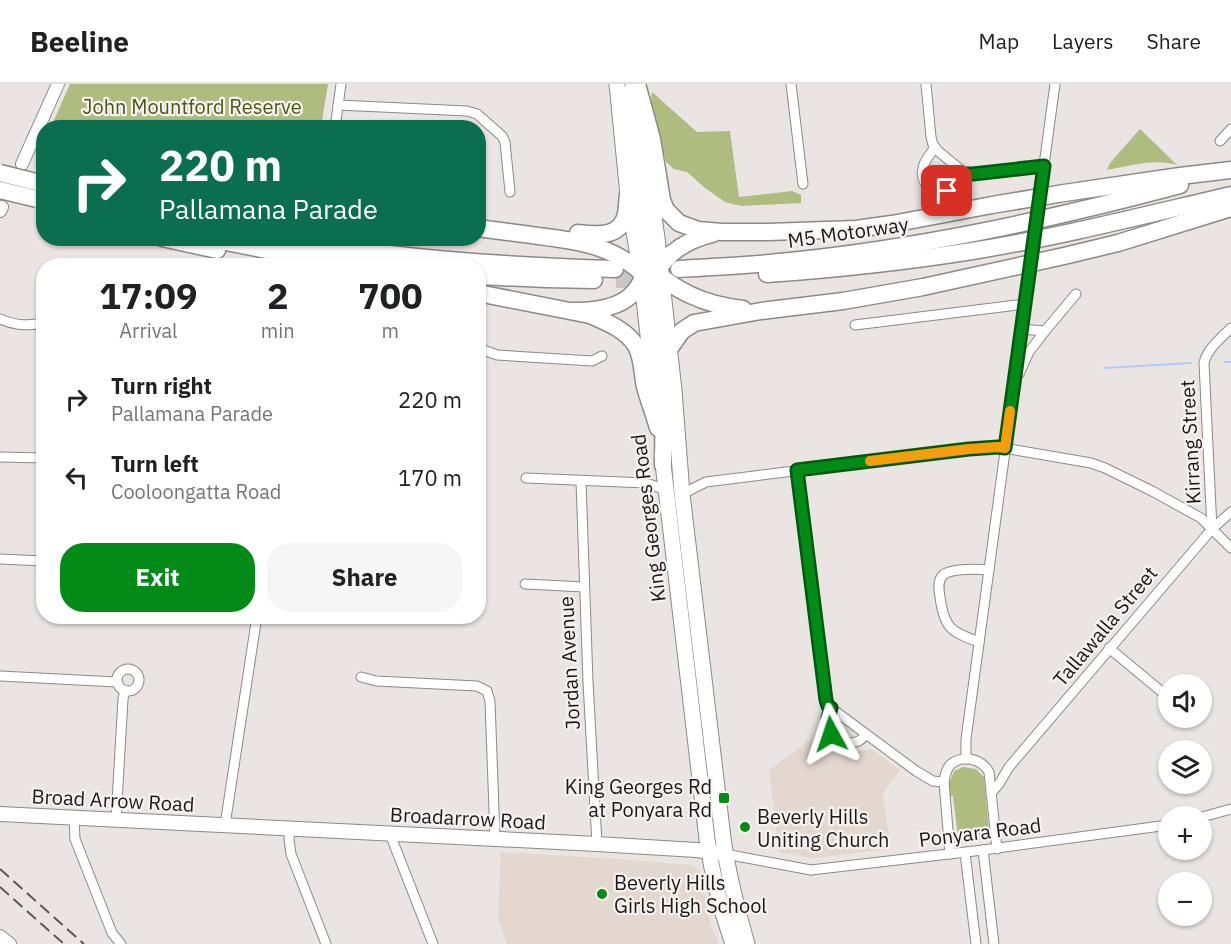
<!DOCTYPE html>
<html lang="en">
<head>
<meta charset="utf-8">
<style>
  body { margin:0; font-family:"IBM Plex Sans",sans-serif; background:#f6f6f6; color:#202124; height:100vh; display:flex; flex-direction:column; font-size:22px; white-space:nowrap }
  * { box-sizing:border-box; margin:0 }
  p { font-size:20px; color:#757577 }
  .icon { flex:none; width:33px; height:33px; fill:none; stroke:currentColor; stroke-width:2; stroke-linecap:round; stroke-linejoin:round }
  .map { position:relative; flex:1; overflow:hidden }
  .side { position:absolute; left:36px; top:174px; width:450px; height:366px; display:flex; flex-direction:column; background:#fff; border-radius:24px; box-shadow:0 2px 4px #0004 }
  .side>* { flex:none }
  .guide { position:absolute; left:36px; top:36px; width:450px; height:126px; border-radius:24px; box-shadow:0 2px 4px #0004; background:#0b6e4f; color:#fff; overflow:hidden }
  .fabs { position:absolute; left:1158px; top:590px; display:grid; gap:12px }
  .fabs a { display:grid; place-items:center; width:54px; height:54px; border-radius:50%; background:#fff; box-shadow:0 2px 4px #0004; font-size:30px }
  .pin { position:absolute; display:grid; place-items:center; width:51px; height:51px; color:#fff; margin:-26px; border-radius:12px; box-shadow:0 3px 9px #0006 }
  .me { position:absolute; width:66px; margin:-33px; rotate:355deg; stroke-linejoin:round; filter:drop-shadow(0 0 4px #0008) }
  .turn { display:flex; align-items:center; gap:21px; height:126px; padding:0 24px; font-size:27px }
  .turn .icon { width:78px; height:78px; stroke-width:2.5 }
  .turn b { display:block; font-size:42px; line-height:51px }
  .eta { display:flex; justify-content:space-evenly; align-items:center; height:102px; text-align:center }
  .eta b { font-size:36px; font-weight:800; line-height:42px }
  .cta { display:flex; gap:12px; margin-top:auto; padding:12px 24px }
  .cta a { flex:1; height:69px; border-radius:24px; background:#038b17; color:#fff; font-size:24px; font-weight:800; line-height:69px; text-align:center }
  .cta a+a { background:#f6f6f6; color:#202124 }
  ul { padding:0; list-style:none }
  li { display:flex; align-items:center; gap:18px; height:78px; padding:0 24px }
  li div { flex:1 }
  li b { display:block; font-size:22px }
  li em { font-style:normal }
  header { display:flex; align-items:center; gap:36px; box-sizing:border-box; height:84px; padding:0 30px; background:#fff; border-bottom:2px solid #e0e0e0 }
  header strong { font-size:28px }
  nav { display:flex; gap:33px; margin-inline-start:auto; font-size:21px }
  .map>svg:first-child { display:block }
  .built { fill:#e3d7d0 }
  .green { fill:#aebc80 }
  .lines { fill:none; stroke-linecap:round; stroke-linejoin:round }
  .stream { stroke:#aeccf9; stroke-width:2 }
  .motorway-tunnel { stroke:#cbc6c4; stroke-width:16; stroke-dasharray:16 8; stroke-linecap:butt }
  .minor-casing { stroke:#8d8986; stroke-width:11 }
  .tertiary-casing { stroke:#8d8986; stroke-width:14 }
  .secondary-casing { stroke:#8d8986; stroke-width:16 }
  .trunk-casing { stroke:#8d8986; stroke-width:17 }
  .motorway-casing { stroke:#8d8986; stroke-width:19 }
  .minor { stroke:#fff; stroke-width:9 }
  .tertiary { stroke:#fff; stroke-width:12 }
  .secondary { stroke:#fff; stroke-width:14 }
  .trunk { stroke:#fff; stroke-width:15 }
  .motorway { stroke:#fff; stroke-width:16 }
  .rail { stroke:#5b5856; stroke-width:2; stroke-dasharray:12 6; stroke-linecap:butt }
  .minor-bridge-casing { stroke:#8d8986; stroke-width:11; stroke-linecap:butt }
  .motorway-bridge-casing { stroke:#8d8986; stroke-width:19; stroke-linecap:butt }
  .minor-bridge { stroke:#fff; stroke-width:9 }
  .motorway-bridge { stroke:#fff; stroke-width:16 }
  .route-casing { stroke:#025a0f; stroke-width:15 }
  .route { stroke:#038b17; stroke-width:10 }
  .slow { stroke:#f59e0b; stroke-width:10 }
  .poi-dot { fill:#038b17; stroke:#f8f2f0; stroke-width:2 }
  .labels { text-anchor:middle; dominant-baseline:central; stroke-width:4.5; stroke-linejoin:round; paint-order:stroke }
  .park-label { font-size:20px; fill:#4b5715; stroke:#f8f2f0 }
  .street-label { font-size:20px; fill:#1b1918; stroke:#f8f2f0 }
  .poi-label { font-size:20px; fill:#1b1918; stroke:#f8f2f0; text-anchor:start }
</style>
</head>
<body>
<header>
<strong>Beeline</strong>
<nav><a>Map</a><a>Layers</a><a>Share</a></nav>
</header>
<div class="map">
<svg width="1231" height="860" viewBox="0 0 1231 860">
  <rect width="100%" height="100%" fill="#eae5e2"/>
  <!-- built -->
  <g class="built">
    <path d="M816,652L840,671L871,665L900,686L883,710L891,765L813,774L779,768L769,686Z"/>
    <path d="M501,768L603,774L691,781L699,786L711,842L719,860H507L498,834Z"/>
  </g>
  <!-- green -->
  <g class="green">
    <path d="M70,0H328L321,43H51Z"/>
    <path d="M652,8L697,48L730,47L739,113L792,107L801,111V119L741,122L725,118L705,104L687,88L674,85L666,78L651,16Z"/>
    <path d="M1140,45L1177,81C1155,74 1129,82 1107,86L1110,79Z"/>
    <path d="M963,683L976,685L984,693L989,748C983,758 965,761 958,752L953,712H950L949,700L954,687Z"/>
  </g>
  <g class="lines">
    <!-- stream -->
    <g class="stream">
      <path d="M1224,278H1231"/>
      <path d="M1104,284L1191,279"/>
    </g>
    <!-- motorway-tunnel -->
    <path class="motorway-tunnel" d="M616,196L682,195"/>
    <defs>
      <g id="minor">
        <path d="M791,0L803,100"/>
        <path d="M926,0L931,53L933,61L938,67L961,86L967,90H973L1044,82"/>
        <path d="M338,21L467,27L477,30L502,52L505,58L510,108"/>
        <path d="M335,44L341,0"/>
        <path d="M1220,57L1231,45"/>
        <path d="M935,63C931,70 924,76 923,84C919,97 931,111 945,107C953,105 961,96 967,90"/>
        <path d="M1041,103L1055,0"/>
        <path d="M0,235C15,241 28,243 44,238"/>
        <path d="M855,241L1025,220"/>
        <path d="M1021,245L1045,247L1076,210"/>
        <path d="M478,264L497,271L592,277L602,272"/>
        <path d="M1019,290L1029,268L1045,247"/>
        <path d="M0,373L44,374"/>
        <path d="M797,386L827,619L831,624L916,687L933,697L944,698"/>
        <path d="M526,394L646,399L666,406"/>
        <path d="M581,397L588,598L597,760"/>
        <path d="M682,410L706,398L969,365L998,363L1091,379L1105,384L1152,407L1201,434L1231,464"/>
        <path d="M1212,445L1204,279C1207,265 1221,254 1231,244"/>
        <path d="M0,475L44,477"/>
        <path d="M525,500L584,503"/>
        <path d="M979,558C951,548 944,544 940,513C939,506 937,497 943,491C951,484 978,485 989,486"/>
        <path d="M1109,564L1168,613"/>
        <circle cx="128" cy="596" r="11"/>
        <path d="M0,592L117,598"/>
        <path d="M361,593L376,597L477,602L487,607L490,617L495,754"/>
        <path d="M831,624C824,639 831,661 850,659C858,658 861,657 866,650"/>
        <path d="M966,675V655L1029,191"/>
        <path d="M991,709L999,700L1009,683L1212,445L1231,428"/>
        <path d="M74,733L75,755L112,849L121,860"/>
        <path d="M1202,733L1231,725"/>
        <path d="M116,735L123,615L125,606"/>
        <path d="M225,741L257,532"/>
        <path d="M290,744L289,755L291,770L326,860"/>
        <path d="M390,750L433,860"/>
        <path d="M983,766L994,860"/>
        <path d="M965,769L976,860"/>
        <path d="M725,770L811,786L983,766L1168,741"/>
        <path d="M950,770L944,698C945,691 946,685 951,680C964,670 981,675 989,688L997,765"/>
      </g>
      <g id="tertiary">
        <path d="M22,80L58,0"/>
        <path d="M0,127L2,123"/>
        <path d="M0,852L10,860"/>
      </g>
      <path id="secondary" d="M0,730L597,760L696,766L720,769"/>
      <g id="trunk">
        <path d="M617,0L628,111L642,197L656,323"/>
        <path d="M640,34L657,154L674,306L682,410L723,754C728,790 737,825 747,860"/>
        <path d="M662,371L707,755C712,790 721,826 733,860"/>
      </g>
      <g id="motorway">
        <path d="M637,0L652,55L662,116L666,126L679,139L698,146L722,148H768L856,145L892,140L992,121L1064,109L1180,92L1231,86"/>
        <path d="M478,144C498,147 518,149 538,152C582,157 619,163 651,198"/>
        <path d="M578,149C597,151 621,154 626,130C627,124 627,117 628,111"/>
        <path d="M162,154L217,166"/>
        <path d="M205,154L298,172L365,182"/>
        <path d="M281,154C392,174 503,182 615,185"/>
        <path d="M649,181C674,208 706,221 743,225"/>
        <path d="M679,185C712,183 746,182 779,178C915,165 1048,136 1180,101"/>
        <path d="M767,190C836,185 903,178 972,167C1059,153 1145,131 1231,111"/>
        <path d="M478,192L546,195L594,196"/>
        <path d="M478,209L590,231C606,238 627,246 636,262C643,274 642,290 645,303C649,317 654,330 658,344"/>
        <path d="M573,227C616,227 645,216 648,169L631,45L633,4"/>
        <path d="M670,264L682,247L694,239L761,227L843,217L923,203L1064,172L1118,159L1231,124"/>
        <path d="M663,381L664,301L652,207C655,175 683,157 712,150"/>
      </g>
    </defs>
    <!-- minor casing -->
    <use href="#minor" class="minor-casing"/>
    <!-- tertiary casing -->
    <use href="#tertiary" class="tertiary-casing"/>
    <!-- secondary casing -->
    <use href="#secondary" class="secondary-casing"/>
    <!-- trunk casing -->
    <use href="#trunk" class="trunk-casing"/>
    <!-- motorway casing -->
    <use href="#motorway" class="motorway-casing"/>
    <!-- minor -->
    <use href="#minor" class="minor"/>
    <!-- tertiary -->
    <use href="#tertiary" class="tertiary"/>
    <!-- secondary -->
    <use href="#secondary" class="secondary"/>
    <!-- trunk -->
    <use href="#trunk" class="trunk"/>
    <!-- motorway -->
    <use href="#motorway" class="motorway"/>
    <!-- rail -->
    <g class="rail">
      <path d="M0,785L84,860"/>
      <path d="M0,803L64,860"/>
    </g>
    <defs>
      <path id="minor-bridge" d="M1029,191L1041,103"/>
      <g id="motorway-bridge">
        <path d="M0,89L44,100"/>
        <path d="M0,106L37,115"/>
      </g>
    </defs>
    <!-- minor-bridge casing -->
    <use href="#minor-bridge" class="minor-bridge-casing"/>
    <!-- motorway-bridge casing -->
    <use href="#motorway-bridge" class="motorway-bridge-casing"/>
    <!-- minor-bridge -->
    <use href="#minor-bridge" class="minor-bridge"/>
    <!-- motorway-bridge -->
    <use href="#motorway-bridge" class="motorway-bridge"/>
  </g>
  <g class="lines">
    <defs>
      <path id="route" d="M831,650L828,634L831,624L828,622L826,616L797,386L969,365L998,363L1005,364L1044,82L973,90H967L947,107"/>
    </defs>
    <!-- route casing -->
    <use href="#route" class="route-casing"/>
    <!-- route -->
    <use href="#route" class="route"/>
    <!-- slow -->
    <path class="slow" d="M870,377L969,365L998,363L1005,364L1010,327"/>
  </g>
  <!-- markers -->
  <g class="poi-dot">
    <rect x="718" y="708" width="12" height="12" rx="3"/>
    <circle cx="745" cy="743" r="6"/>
    <circle cx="602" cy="810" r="6"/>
  </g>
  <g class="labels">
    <!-- park labels -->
    <g class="park-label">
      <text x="192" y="22">John Mountford Reserve</text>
    </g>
    <!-- street labels -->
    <g class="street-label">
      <text transform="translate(848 148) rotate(-8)">M5 Motorway</text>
      <text transform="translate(1190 358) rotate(-93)">Kirrang Street</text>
      <text transform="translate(648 434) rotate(-97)">King Georges Road</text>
      <text transform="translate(1105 542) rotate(-50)">Tallawalla Street</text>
      <text transform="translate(569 579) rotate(-93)">Jordan Avenue</text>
      <text transform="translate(113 716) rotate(3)">Broad Arrow Road</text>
      <text transform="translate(468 734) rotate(3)">Broadarrow Road</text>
      <text transform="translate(980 748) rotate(-7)">Ponyara Road</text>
    </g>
    <!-- poi labels -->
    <g class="poi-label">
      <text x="712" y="702" text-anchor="end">King Georges Rd<tspan x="712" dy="23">at Ponyara Rd</tspan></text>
      <text x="757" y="732">Beverly Hills<tspan x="757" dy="23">Uniting Church</tspan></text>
      <text x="614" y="798">Beverly Hills<tspan x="614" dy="23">Girls High School</tspan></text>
    </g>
  </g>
</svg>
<div class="fabs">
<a><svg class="icon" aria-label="sound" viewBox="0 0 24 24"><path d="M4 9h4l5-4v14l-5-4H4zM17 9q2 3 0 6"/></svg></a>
<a><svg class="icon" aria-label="layers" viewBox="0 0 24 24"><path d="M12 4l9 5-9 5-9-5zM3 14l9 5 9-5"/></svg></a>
<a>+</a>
<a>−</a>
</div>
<div class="pin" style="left:947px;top:107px;background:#d93025"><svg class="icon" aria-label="arrive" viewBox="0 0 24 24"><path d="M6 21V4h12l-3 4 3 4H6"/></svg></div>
<svg class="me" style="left:831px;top:650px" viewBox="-20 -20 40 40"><path d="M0-17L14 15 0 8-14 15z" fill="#038b17" stroke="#fff" stroke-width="4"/></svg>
<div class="guide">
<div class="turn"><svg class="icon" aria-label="right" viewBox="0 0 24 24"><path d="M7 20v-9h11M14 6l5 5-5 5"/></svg><div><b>220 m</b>Pallamana Parade</div></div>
</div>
<section class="side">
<div class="eta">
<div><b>17:09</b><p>Arrival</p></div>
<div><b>2</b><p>min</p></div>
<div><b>700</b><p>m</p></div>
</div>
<ul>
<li><svg class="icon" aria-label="right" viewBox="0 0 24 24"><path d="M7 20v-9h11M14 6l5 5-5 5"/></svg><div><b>Turn right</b><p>Pallamana Parade</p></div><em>220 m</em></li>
<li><svg class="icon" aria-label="left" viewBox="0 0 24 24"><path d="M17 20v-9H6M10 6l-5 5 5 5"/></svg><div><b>Turn left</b><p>Cooloongatta Road</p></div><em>170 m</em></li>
</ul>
<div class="cta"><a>Exit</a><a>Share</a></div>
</section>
</div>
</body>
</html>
